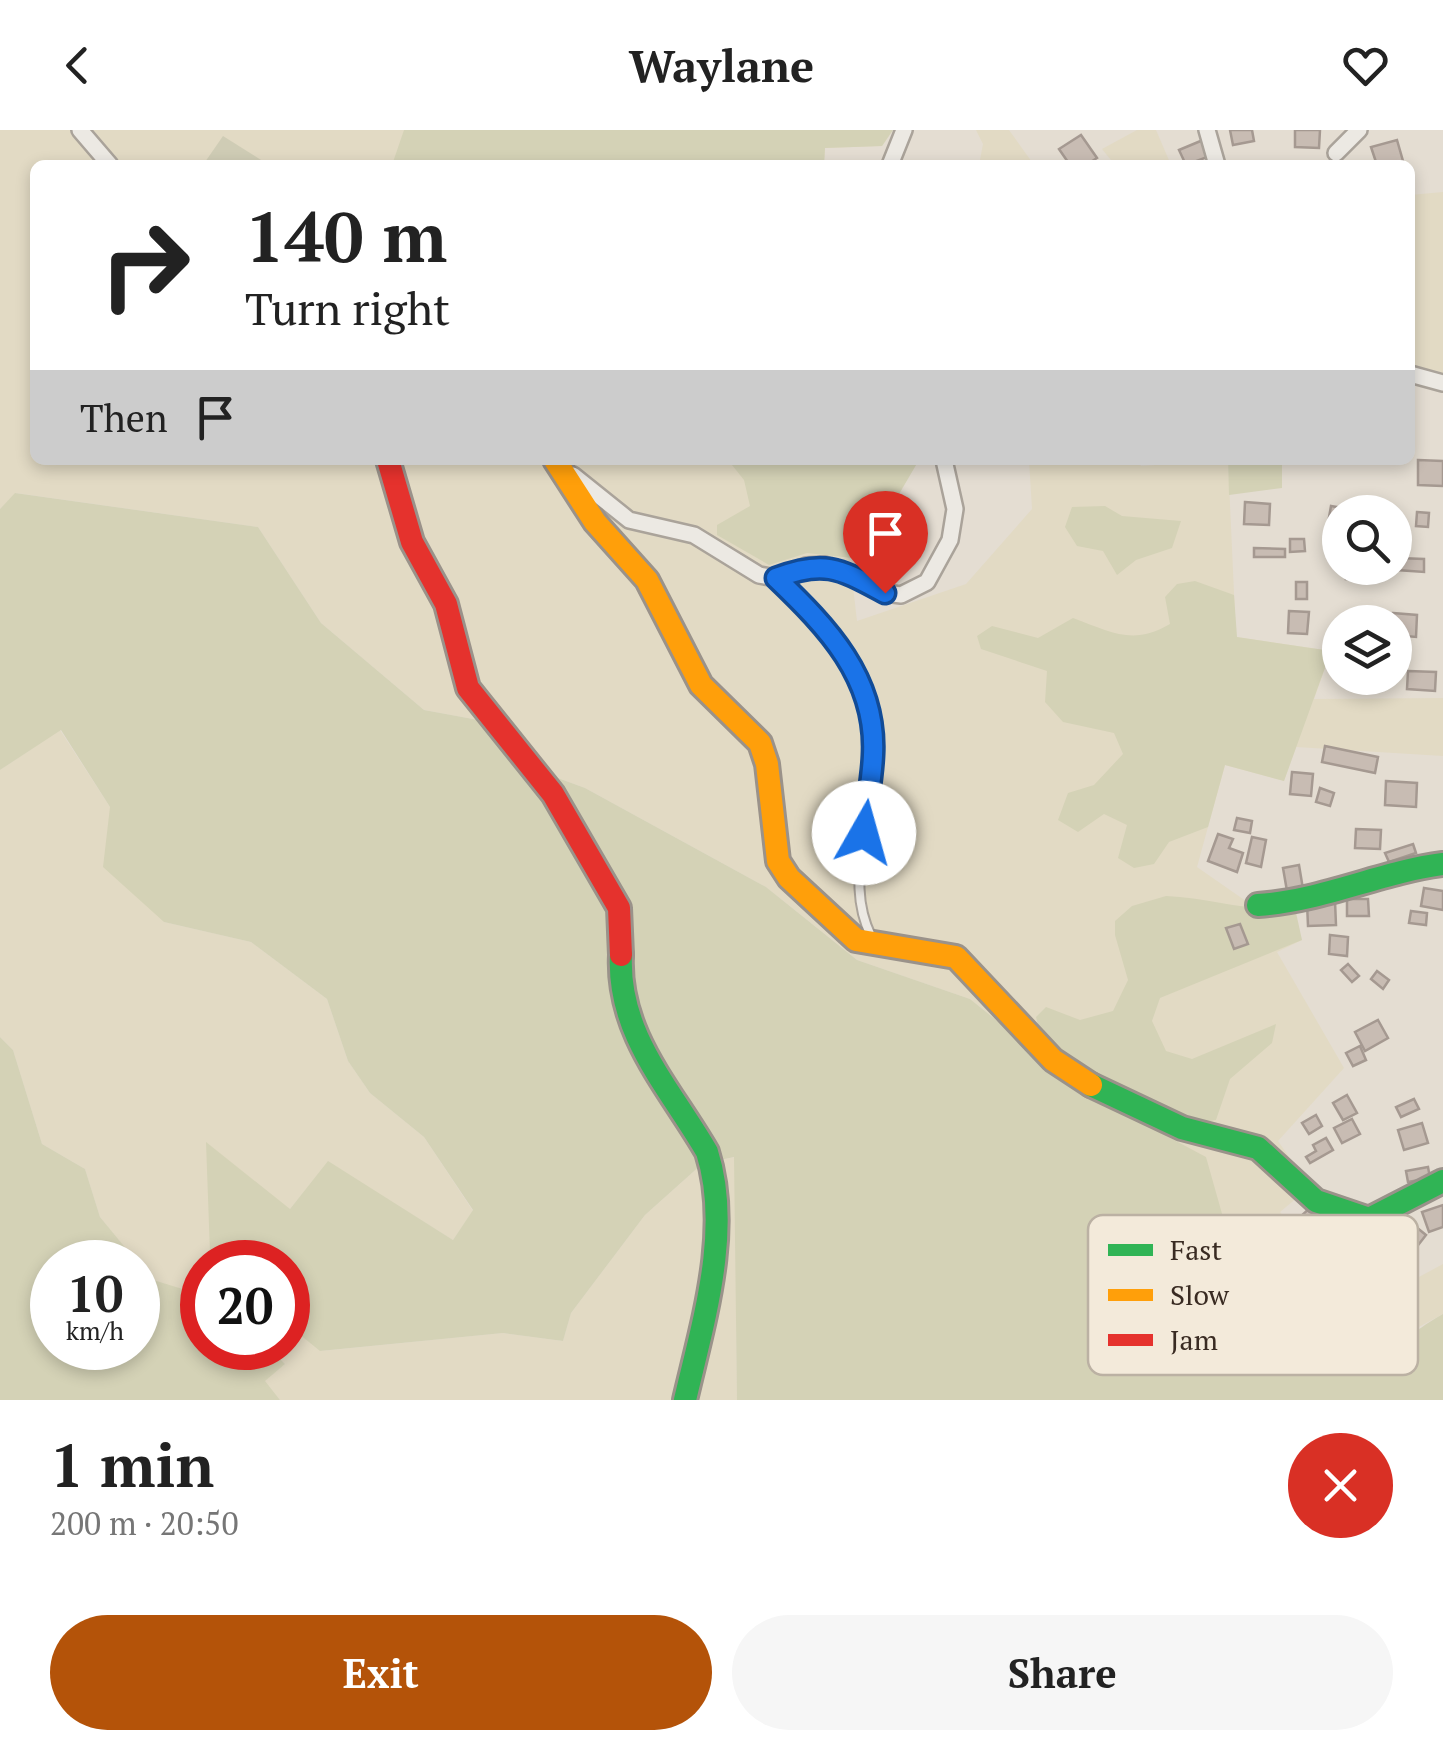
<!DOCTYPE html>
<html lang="en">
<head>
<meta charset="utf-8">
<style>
  body { margin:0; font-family:"PT Serif",serif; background:#f6f6f6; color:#222; height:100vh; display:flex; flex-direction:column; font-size:38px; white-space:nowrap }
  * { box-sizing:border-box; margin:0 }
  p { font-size:32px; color:#767676 }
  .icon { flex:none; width:55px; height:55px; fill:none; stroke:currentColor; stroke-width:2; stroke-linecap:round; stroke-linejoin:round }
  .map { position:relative; height:1270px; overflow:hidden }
  .details { display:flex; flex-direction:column; background:#fff; flex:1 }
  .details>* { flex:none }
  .banner { position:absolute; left:30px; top:30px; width:1385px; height:305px; border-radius:15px; box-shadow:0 5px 15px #0003; background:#fff; color:#222; overflow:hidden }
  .buttons { position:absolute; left:1322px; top:365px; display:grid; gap:20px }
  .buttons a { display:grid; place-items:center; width:90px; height:90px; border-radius:50%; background:#fff; box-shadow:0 5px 15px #0003; font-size:50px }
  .speed { position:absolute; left:30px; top:1110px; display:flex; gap:20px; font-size:50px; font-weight:700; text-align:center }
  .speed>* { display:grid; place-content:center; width:130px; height:130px; border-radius:50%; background:#fff; box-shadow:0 5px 15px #0003; line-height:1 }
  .speed small { font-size:25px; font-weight:400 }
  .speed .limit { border:15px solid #d22; background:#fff; color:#111 }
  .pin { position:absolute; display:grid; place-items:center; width:85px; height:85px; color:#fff; margin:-102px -42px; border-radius:50% 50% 50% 0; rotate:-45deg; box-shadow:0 0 10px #0007 }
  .pin .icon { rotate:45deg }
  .me { position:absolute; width:110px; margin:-55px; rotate:7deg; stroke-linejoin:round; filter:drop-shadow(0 0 8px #0008) }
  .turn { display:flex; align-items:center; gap:35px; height:210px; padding:0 50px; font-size:45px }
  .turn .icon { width:130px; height:130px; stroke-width:2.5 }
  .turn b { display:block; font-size:70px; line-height:85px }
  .then { display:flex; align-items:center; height:95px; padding:0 50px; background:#0003; gap:20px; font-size:38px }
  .round { display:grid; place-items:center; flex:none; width:105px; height:105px; border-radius:52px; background:#f6f6f6 }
  .overview { display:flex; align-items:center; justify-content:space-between; height:170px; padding:0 50px }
  h1 { font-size:60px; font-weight:700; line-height:75px }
  .button { display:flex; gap:20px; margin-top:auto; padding:20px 50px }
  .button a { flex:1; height:115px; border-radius:60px; background:#b45309; color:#fff; font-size:40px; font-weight:700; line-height:115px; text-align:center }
  .button a+a { background:#f6f6f6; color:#222 }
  header { display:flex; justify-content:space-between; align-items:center; height:130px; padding:0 50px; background:#fff; font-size:45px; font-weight:700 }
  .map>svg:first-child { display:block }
  .farmland { fill:#e2dac4 }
  .green { fill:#d4d2b6 }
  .cemetery { fill:#cfccb5 }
  .building { fill:#c8bcb3; stroke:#a59991; stroke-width:2.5 }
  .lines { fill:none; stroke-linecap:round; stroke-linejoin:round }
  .lane-casing { stroke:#aaa39a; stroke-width:12 }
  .street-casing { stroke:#aaa39a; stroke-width:20 }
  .fast-casing { stroke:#9a928a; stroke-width:28 }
  .slow-casing { stroke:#9a928a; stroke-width:28 }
  .jam-casing { stroke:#9a928a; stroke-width:28 }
  .lane { stroke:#ece9e3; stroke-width:8 }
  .street { stroke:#ece9e3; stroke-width:15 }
  .fast { stroke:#30b455; stroke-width:22 }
  .slow { stroke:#ff9f0a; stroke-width:22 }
  .jam { stroke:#e5322d; stroke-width:22 }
  .route-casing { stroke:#114b97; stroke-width:25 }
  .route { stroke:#1a73e8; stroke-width:18 }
  .key { fill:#f3eada; stroke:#bbb1a3; stroke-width:2.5 }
  .key-label { font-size:28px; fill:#392b22 }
</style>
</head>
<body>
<header><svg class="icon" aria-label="back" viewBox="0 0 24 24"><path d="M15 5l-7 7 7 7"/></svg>Waylane<svg class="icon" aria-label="heart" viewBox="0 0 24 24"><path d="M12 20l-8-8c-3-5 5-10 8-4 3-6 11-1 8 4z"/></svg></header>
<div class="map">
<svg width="1443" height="1270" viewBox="0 0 1443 1270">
  <rect width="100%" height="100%" fill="#e4ddd2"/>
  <!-- farmland -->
  <g class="farmland">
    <path d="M0,0H893L882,16L825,18L824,35H35V330H893L844,379L857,491L966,454L1032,379L1029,330H1139L1141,336L1228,330L1236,507L1331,521L1314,569L1443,568V626L1296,617L1284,651L1225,635L1197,737L1302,810L1277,822L1344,938L1278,1011L1310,1057L1280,1082L1344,1157L1359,1145L1382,1167L1443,1134V1184L1417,1198L1392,1221L1360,1229L1326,1209L1277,1200L1249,1183L1205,1027L1088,964L970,869L857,830L766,757L585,658L525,636L500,594L424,580L321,493L258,397L16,363L0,379Z"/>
    <path d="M976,0H1009L1034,35H979L983,14Z"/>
    <path d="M1137,0H1156L1171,35H1115L1102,19Z"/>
    <path d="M1443,62V246L1410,239V65Z"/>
    <path d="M60,600L110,677L164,792L251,812L327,869L348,931L370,963L424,1007L473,1081L453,1110L328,1032L290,1079L211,1088L210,1122L220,1132H202V1165L191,1166L150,1149L100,1087L85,1039L42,1014L13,920L0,907V640Z"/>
    <path d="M735,1027L737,1270H280L264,1251L285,1234L269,1218H288V1195L321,1221L503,1203L563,1211L571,1183L645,1085L702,1034Z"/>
  </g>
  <!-- green -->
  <g class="green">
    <path d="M404,0H893L882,16L825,18L824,35H392Z"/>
    <path d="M728,330H919L861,429L807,423L769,435L717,405V395L750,376L744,350Z"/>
    <path d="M1228,330H1282V358L1229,365Z"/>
    <path d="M15,363L258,397L321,493L424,580L500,594L525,636L585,658L766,757L857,830L970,869L1088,964L1206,1027L1250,1183L1277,1200L1326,1209L1360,1229C1399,1219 1409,1203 1443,1184V1270H737L734,1027L702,1034L645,1085L571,1183L563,1211L503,1203L320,1221L288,1195V1132H220L210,1123L206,1012L290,1079L328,1031L453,1110L473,1080L424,1007L370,963L348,931L327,869L251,812L164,792L103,737L110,677L61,600L0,640V379Z"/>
    <path d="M1105,376L1122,386L1181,391L1172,418L1136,430L1117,445L1103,421L1077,416L1065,397L1072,377Z"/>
    <path d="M1195,451L1234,465L1237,507L1331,521L1284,651L1225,635L1208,697L1169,712L1154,734L1134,738L1118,728L1127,695L1104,684L1078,702L1058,690L1068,663L1094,655L1123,624L1114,603L1063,592L1045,572L1047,541L981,519L977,506L992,496L1038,508L1073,488C1111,502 1133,516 1170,494L1165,467L1177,454Z"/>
    <path d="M1166,766C1211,768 1250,783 1295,778L1302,810L1160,868L1152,891L1166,921L1192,929L1276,894L1272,913L1230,949L1216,990L1195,994L1076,935L1041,907L1036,887L1046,877L1080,890L1113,881L1128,850L1115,805V791L1132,776Z"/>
    <path d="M0,907L13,920L42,1014L85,1039L100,1087L137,1132H52V1218H138V1133L150,1149L202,1165V1218H269L285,1234L265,1251L280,1270H0Z"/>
  </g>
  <!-- cemetery -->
  <path class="cemetery" d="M223,6L269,35H203Z"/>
  <!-- building -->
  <g class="building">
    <path d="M1230,0H1252L1254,11L1233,15Z"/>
    <path d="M1295,0H1320L1319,18L1295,17Z"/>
    <path d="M1081,5L1097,28L1086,35H1070L1059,19Z"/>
    <path d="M1203,10L1210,26L1186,35L1179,20Z"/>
    <path d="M1397,10L1403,31L1377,35L1371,17Z"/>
    <path d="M1418,330L1443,331V356L1418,355Z"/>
    <path d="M1245,372L1270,374L1269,395L1244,394Z"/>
    <path d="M1331,376L1354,380L1353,382H1340V395L1328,393Z"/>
    <path d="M1417,382L1429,383L1428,397L1416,396Z"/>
    <path d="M1290,409H1304L1305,421L1290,422Z"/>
    <path d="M1254,418L1285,419V427H1254Z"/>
    <path d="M1398,428L1424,429V442L1397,440Z"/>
    <path d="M1347,438H1374L1373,450L1346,449Z"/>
    <rect x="1296" y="452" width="11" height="17"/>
    <path d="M1289,481L1309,482L1307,504L1288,503Z"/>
    <path d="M1393,483L1417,485L1416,507L1395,505Z"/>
    <path d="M1408,541L1436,542L1435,561L1407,559Z"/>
    <path d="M1325,616L1378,627L1375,643L1322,632Z"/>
    <path d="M1292,642L1313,644L1311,666L1290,664Z"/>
    <path d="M1386,651L1417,653L1416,677L1385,675Z"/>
    <path d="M1320,658L1334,663L1330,676L1316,672Z"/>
    <path d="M1237,688L1252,691L1250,703L1234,700Z"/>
    <path d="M1356,699L1381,700L1380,719L1355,718Z"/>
    <path d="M1218,704L1233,709L1229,718L1243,723L1237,742L1208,731Z"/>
    <path d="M1252,707L1266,710L1261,737L1246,733Z"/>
    <path d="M1413,714L1416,723L1389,732L1385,723Z"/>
    <path d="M1299,735L1303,759L1287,761L1283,738Z"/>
    <path d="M1424,758L1443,761V780L1421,776Z"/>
    <path d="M1347,769H1368L1369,786H1347Z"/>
    <path d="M1335,771L1336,795L1308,796L1307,773Z"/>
    <path d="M1411,781L1427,783L1426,795L1409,793Z"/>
    <path d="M1240,794L1248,814L1234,819L1226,798Z"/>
    <path d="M1330,805L1348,807L1347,826L1329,824Z"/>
    <path d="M1348,834L1359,846L1352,852L1341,840Z"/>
    <path d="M1377,841L1389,850L1383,859L1371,849Z"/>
    <path d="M1378,890L1388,908L1365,921L1355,902Z"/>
    <path d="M1360,916L1366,930L1353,936L1346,923Z"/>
    <path d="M1347,965L1357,983L1343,990L1333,973Z"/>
    <path d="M1414,969L1419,979L1401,987L1396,977Z"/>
    <path d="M1316,985L1322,996L1309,1004L1302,993Z"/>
    <path d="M1352,989L1360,1004L1342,1013L1334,998Z"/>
    <path d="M1422,993L1428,1013L1404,1020L1398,1000Z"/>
    <path d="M1326,1008L1333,1020L1310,1033L1306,1027L1316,1021L1313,1015Z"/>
    <path d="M1428,1037L1430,1048L1408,1052L1406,1041Z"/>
    <path d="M1443,1075V1097L1429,1102L1422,1082Z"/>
    <path d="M1311,1077L1324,1092L1314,1101L1301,1086Z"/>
    <path d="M1400,1084L1426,1105L1419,1114L1393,1093Z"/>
  </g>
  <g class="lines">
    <defs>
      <path id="lane" d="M776,448C827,497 875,546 873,624C873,651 866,680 863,708C859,743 855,773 871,806"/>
      <g id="street">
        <path d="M80,0L110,35"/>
        <path d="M1207,0L1217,35"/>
        <path d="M1336,23L1359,0"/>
        <path d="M890,35L904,0"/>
        <path d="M1410,244L1443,253"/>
        <path d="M573,345L629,390L694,405L759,445L776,448L806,436L825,435L885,463L901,465L927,452L950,410L955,379L944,330"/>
      </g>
      <g id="fast">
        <path d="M1258,775C1322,771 1380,742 1443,734"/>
        <path d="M621,825C617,904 670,958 707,1022C732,1100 703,1192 685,1270"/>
        <path d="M1091,955L1182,998L1258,1018L1316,1071L1369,1089L1443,1051"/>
      </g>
      <path id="slow" d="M555,330L595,392L647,450L701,555L760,613L767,634L778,731L789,748L856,810L956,827L1053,930L1091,955"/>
      <path id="jam" d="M388,330L412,412L446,474L468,558L553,664L619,778L621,825"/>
    </defs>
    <!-- lane casing -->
    <use href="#lane" class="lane-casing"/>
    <!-- street casing -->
    <use href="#street" class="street-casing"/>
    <!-- fast casing -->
    <use href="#fast" class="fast-casing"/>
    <!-- slow casing -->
    <use href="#slow" class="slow-casing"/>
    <!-- jam casing -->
    <use href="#jam" class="jam-casing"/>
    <!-- lane -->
    <use href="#lane" class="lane"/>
    <!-- street -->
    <use href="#street" class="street"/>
    <!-- fast -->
    <use href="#fast" class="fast"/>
    <!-- slow -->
    <use href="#slow" class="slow"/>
    <!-- jam -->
    <use href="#jam" class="jam"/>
  </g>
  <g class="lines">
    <defs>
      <path id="route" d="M864,703C866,677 872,651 873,625C877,548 827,497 776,448C825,429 840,439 885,463"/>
    </defs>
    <!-- route casing -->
    <use href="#route" class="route-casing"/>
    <!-- route -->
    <use href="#route" class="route"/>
  </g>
  <!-- legend -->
  <rect x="1088" y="1085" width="330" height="160" rx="15" class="key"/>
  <rect x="1108" y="1114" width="45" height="12" fill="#30b455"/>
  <rect x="1108" y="1159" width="45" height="12" fill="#ff9f0a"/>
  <rect x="1108" y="1204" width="45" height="12" fill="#e5322d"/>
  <g class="key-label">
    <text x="1170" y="1130">Fast</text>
    <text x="1170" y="1175">Slow</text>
    <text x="1170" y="1220">Jam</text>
  </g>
</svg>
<div class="buttons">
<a><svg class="icon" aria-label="search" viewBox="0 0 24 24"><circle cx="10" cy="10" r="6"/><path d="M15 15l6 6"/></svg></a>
<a><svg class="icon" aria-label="layers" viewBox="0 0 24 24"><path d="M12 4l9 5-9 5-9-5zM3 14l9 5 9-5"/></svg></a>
</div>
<div class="speed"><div>10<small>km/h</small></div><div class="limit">20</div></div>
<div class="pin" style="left:885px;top:463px;background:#d93025"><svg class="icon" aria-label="arrive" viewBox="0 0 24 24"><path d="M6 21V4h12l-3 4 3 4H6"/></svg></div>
<svg class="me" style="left:864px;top:703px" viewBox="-20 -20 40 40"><circle r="19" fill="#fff"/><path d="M0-13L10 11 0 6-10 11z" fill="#1a73e8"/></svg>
<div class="banner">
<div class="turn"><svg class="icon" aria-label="right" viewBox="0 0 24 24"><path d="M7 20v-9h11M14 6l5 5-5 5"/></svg><div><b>140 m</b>Turn right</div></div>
<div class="then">Then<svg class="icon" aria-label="arrive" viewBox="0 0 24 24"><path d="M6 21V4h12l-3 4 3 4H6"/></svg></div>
</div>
</div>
<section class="details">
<div class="overview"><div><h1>1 min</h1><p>200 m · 20:50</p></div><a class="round" style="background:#d93025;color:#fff"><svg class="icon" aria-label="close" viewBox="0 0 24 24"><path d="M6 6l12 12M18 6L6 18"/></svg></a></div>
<div class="button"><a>Exit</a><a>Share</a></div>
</section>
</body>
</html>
